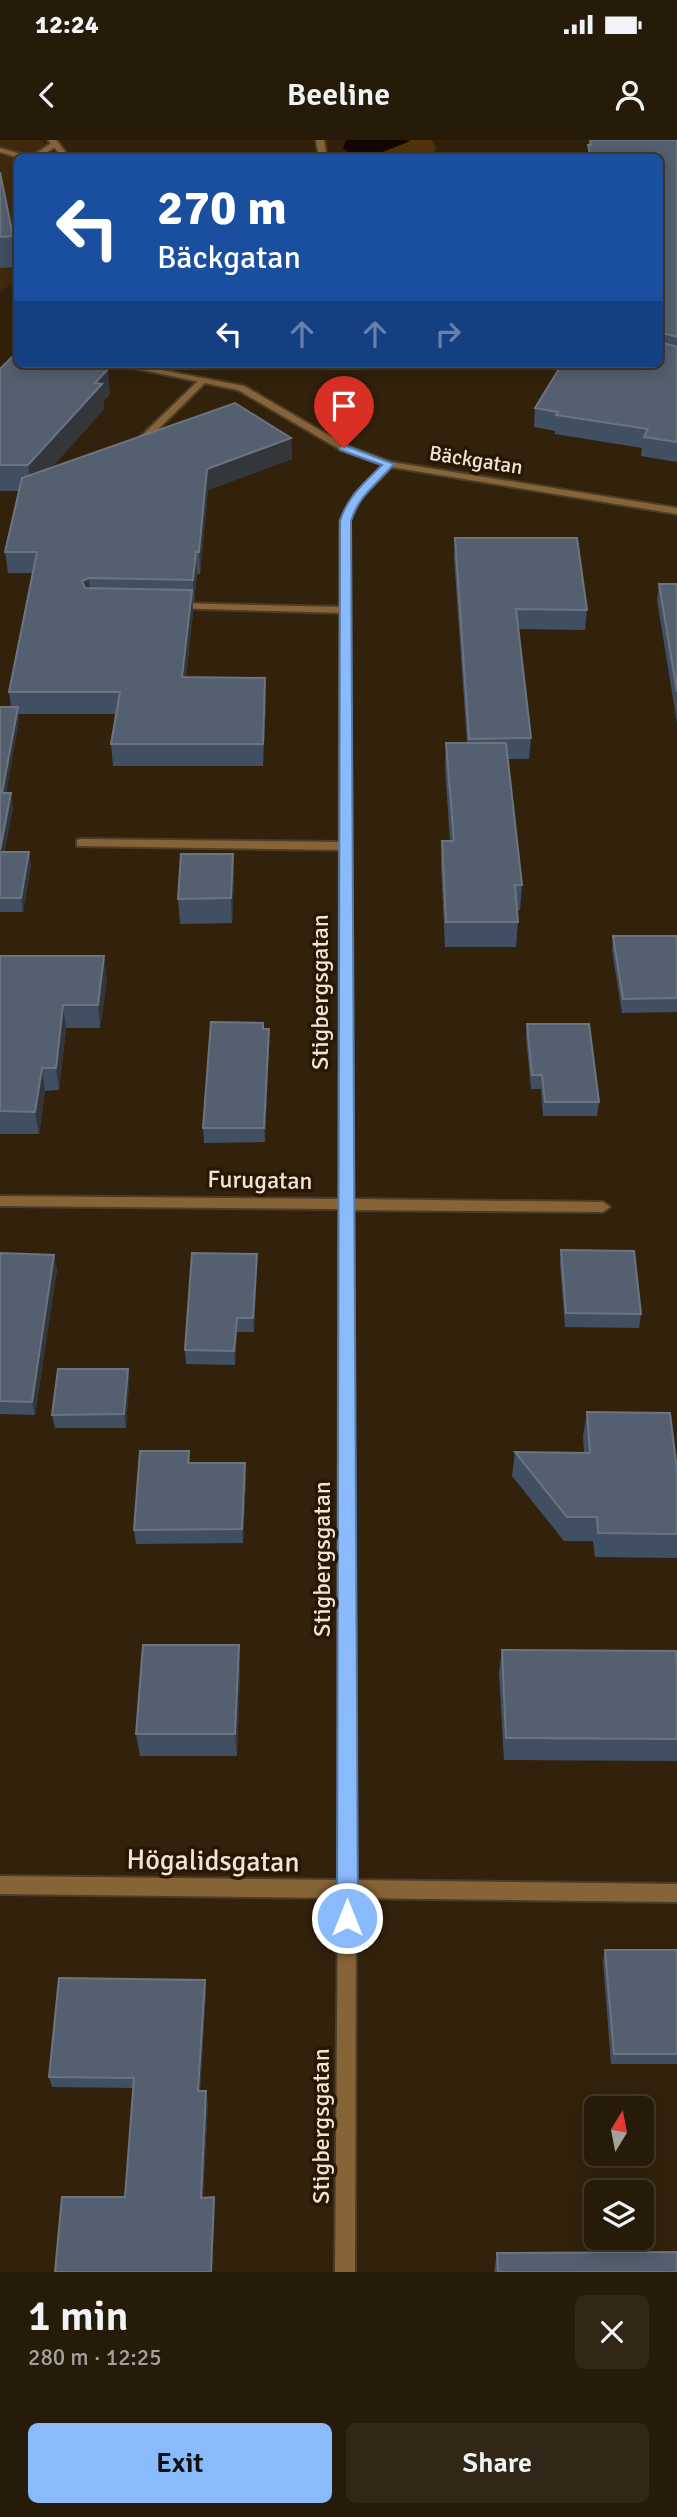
<!DOCTYPE html>
<html lang="en">
<head>
<meta charset="utf-8">
<style>
  body { margin:0; font-family:Signika,sans-serif; background:#322717; color:#f1f3f6; height:100vh; display:flex; flex-direction:column; font-size:26px; white-space:nowrap }
  * { box-sizing:border-box; margin:0 }
  p { font-size:23px; color:#a4a19c }
  .icon { flex:none; width:38px; height:38px; fill:none; stroke:currentColor; stroke-width:2; stroke-linecap:round; stroke-linejoin:round }
  .map { position:relative; height:2132px; overflow:hidden }
  .drawer { display:flex; flex-direction:column; background:#261a09; flex:1 }
  .drawer>* { flex:none }
  .banner { position:absolute; left:14px; top:14px; width:649px; height:214px; border-radius:10px; box-shadow:0 4px 18px #0003,0 0 0 2px #42382a; background:#1a4fa0; color:#fff; overflow:hidden }
  .needle { width:46px; rotate:10deg }
  .tools { position:absolute; left:584px; top:1956px; display:grid; gap:14px }
  .tools a { display:grid; place-items:center; width:70px; height:70px; border-radius:10px; background:#261a09; box-shadow:0 4px 18px #0003,0 0 0 2px #42382a; font-size:35px }
  .pin { position:absolute; display:grid; place-items:center; width:60px; height:60px; color:#fff; margin:-72px -30px; border-radius:50% 50% 50% 0; rotate:-45deg; box-shadow:0 0 7px #0007 }
  .pin .icon { rotate:45deg }
  .me { position:absolute; width:77px; margin:-38px; rotate:0deg; stroke-linejoin:round; filter:drop-shadow(0 0 5px #0008) }
  .turn { display:flex; align-items:center; gap:24px; height:147px; padding:0 28px; font-size:32px }
  .turn .icon { width:91px; height:91px; stroke-width:2.5 }
  .turn b { display:block; font-size:49px; line-height:60px }
  .lanes { display:flex; align-items:center; height:66px; padding:0 28px; background:#0003; justify-content:center; gap:35px; direction:ltr }
  .lanes .off { opacity:.35 }
  .round { display:grid; place-items:center; flex:none; width:74px; height:74px; border-radius:10px; background:#322717 }
  .head { display:flex; align-items:center; justify-content:space-between; height:119px; padding:0 28px }
  h1 { font-size:42px; font-weight:600; line-height:52px }
  .action { display:flex; gap:14px; margin-top:auto; padding:14px 28px }
  .action a { flex:1; height:80px; border-radius:10px; background:#89bafc; color:#111; font-size:28px; font-weight:600; line-height:80px; text-align:center }
  .action a+a { background:#322717; color:#f1f3f6 }
  .status { display:flex; justify-content:space-between; align-items:center; height:49px; padding:0 35px; background:#261a09; direction:ltr }
  .status svg { height:19px; fill:currentColor }
  header { display:flex; justify-content:space-between; align-items:center; height:91px; padding:0 28px; background:#261a09; font-size:32px; font-weight:600 }
  .map>svg:first-child { display:block }
  .built { fill:#3f2a0c }
  .green { fill:#513409 }
  .water { fill:#150600 }
  .lines { fill:none; stroke-linecap:round; stroke-linejoin:round }
  .service-casing { stroke:#4c3d28; stroke-width:4 }
  .minor-casing { stroke:#4c3d28; stroke-width:4 }
  .service { fill:#876437; fill-rule:evenodd }
  .minor { fill:#876437; fill-rule:evenodd }
  .wall { fill:#414f63 }
  .shaded-wall { fill:#33363b }
  .building { fill:#545f6f; stroke:#6c7480; stroke-width:2 }
  .route { fill:#89bafc; stroke:#5979a4; stroke-width:2 }
  .labels { text-anchor:middle; dominant-baseline:central; stroke-width:7; stroke-linejoin:round; paint-order:stroke }
  .far-street-label { font-size:21px; fill:#efe4d7; stroke:#281803 }
  .street-label { font-size:24px; fill:#efe4d7; stroke:#281803 }
  .near-street-label { font-size:28px; fill:#efe4d7; stroke:#281803 }
</style>
</head>
<body>
<div class="status"><b>12:24</b><svg viewBox="0 0 49 12"><path d="M0 12V9h3v3zM5 12V6h3v6zM10 12V3h3v9zM15 12V0h3v12zM26 1h20v11H26zM47 4h2v5h-2z"/></svg></div>
<header><svg class="icon" aria-label="back" viewBox="0 0 24 24"><path d="M15 5l-7 7 7 7"/></svg>Beeline<svg class="icon" aria-label="person" viewBox="0 0 24 24"><circle cx="12" cy="8" r="4"/><path d="M4 21q1-7 8-7t8 7"/></svg></header>
<div class="map">
<svg width="677" height="2132" viewBox="0 0 677 2132">
  <rect width="100%" height="100%" fill="#32220c"/>
  <!-- built -->
  <path class="built" d="M0,0H41L56,17L18,18L17,143L0,150Z"/>
  <!-- green -->
  <path class="green" d="M407,0H432L436,9L431,17L376,18L377,14L409,1Z"/>
  <!-- water -->
  <path class="water" d="M346,0H407L410,1L378,14L376,17L354,18L343,8Z"/>
  <g class="lines">
    <defs>
      <g id="service">
        <path d="M53,2L60,4L38,18H29Z"/>
        <path d="M0,8L28,16V18H18L0,12Z"/>
        <path d="M200,239L207,241L139,308H133V304Z"/>
        <path d="M174,463L344,467L349,470L344,473L170,468V464Z"/>
        <path d="M81,699L344,702L350,706L344,710L77,706V700Z"/>
      </g>
      <g id="minor">
        <path d="M48,0H56L70,18H63Z"/>
        <path d="M316,0H324L327,18H319Z"/>
        <path d="M114,224H131L244,246L347,306L391,322L677,368V374L391,327L361,358L350,381L353,1059L603,1062L610,1067L603,1072L353,1070L356,1740L677,1744V1762L356,1758L355,2132H335L338,1758L0,1754V1736L338,1740L339,1069L0,1066V1056L339,1059L340,381L354,355L383,325L341,310L238,250Z"/>
      </g>
    </defs>
    <!-- service casing -->
    <use href="#service" class="service-casing"/>
    <!-- minor casing -->
    <use href="#minor" class="minor-casing"/>
    <!-- service -->
    <use href="#service" class="service"/>
    <!-- minor -->
    <use href="#minor" class="minor"/>
  </g>
  <!-- wall -->
  <g class="wall">
    <path d="M590,0H677V322L641,316L642,308L555,294V291L534,287L535,268L660,224V18H587Z"/>
    <path d="M0,32L13,96L17,127L0,128Z"/>
    <path d="M0,229L110,254L103,261L104,269L52,327L291,298L292,319L208,350L200,434H197L194,461H192L193,472L186,537L266,560L263,626H113L111,604L116,574H18L19,580L6,653L13,667L4,712H29L31,726L23,772H0V567H11L9,552L33,433H8L5,412L19,351H0Z"/>
    <path d="M455,398L587,470L585,490L519,489L531,598L529,619H508L522,745L520,770H517L518,782L516,807H445L441,725L442,701H450L445,627L446,603H467L454,418Z"/>
    <path d="M659,444H677V583L657,460Z"/>
    <path d="M233,714L234,738L232,783L180,784L178,759Z"/>
    <path d="M613,796H677V872L622,873L612,810Z"/>
    <path d="M0,816L107,839L100,888H66L59,950L45,951L39,994H0Z"/>
    <path d="M527,884L599,962L597,976H543L541,949H531L526,898Z"/>
    <path d="M263,889L269,903L265,1002L204,1003L203,988Z"/>
    <path d="M561,1110L641,1174L639,1188L565,1187L560,1124Z"/>
    <path d="M0,1113L57,1129L35,1275L0,1274Z"/>
    <path d="M257,1114V1128L254,1192H237L235,1225L186,1224L185,1210Z"/>
    <path d="M128,1229L129,1243L126,1288H55L52,1275Z"/>
    <path d="M587,1272L677,1330V1418L595,1417L593,1401H564L512,1336L515,1312L584,1313L583,1296Z"/>
    <path d="M189,1311L190,1323L246,1336L243,1403L136,1404L134,1390Z"/>
    <path d="M502,1510L677,1523V1621L504,1620L499,1533Z"/>
    <path d="M240,1528L237,1616H140L136,1594Z"/>
    <path d="M605,1810H677V1924H611L603,1821Z"/>
    <path d="M205,1840L206,1851L200,1951L208,1962L203,2058L214,2057L215,2067L125,2057L133,1948L52,1947L49,1937Z"/>
    <path d="M497,2113L677,2132H494Z"/>
  </g>
  <!-- shaded-wall -->
  <g class="shaded-wall">
    <path d="M108,229L110,254L103,261L104,269L31,351L28,325Z"/>
    <path d="M291,298L292,319L208,350L200,434L199,412L207,329Z"/>
    <path d="M196,412L197,434L194,461L193,440Z"/>
    <path d="M89,438L91,459L84,463L82,441Z"/>
    <path d="M192,450L193,472L184,559L182,537Z"/>
    <path d="M265,538L266,560L263,626V604Z"/>
    <path d="M18,567L19,580L4,666L2,653Z"/>
    <path d="M11,653L13,667L2,726L0,710Z"/>
    <path d="M29,712L31,726L23,772L21,758Z"/>
    <path d="M233,714L234,738L232,783L231,758Z"/>
    <path d="M104,816L107,839L100,888L98,865Z"/>
    <path d="M63,865L66,888L59,950L56,928Z"/>
    <path d="M269,889V903L265,1002L264,988Z"/>
    <path d="M42,928L45,951L39,994L35,972Z"/>
    <path d="M257,1114V1128L254,1192L253,1178Z"/>
    <path d="M54,1115L57,1129L35,1275L32,1262Z"/>
    <path d="M237,1178V1192L235,1225L234,1211Z"/>
    <path d="M128,1229L129,1243L126,1288L124,1274Z"/>
    <path d="M245,1323L246,1336L243,1403L242,1389Z"/>
    <path d="M239,1505L240,1528L237,1616L235,1594Z"/>
    <path d="M205,1840L206,1851L199,1962L198,1951Z"/>
    <path d="M206,1951L208,1962L202,2067L201,2058Z"/>
    <path d="M214,2057L215,2067L212,2132H211Z"/>
  </g>
  <!-- building -->
  <g class="building">
    <path d="M590,0H677V197L663,193L660,195V18H591L588,5H591Z"/>
    <path d="M0,32L13,96L0,97Z"/>
    <path d="M660,198V202L677,207V302L644,297L648,289L556,275L558,272L535,268L562,224H660Z"/>
    <path d="M14,215H18V224H75L108,229L95,243L102,244L28,325H0V229Z"/>
    <path d="M235,263L291,298L207,329L199,412H196L193,440L89,438L82,441L85,448L192,450L182,537L265,538L263,604H111L120,552H9L37,412H5L22,338Z"/>
    <path d="M455,398H577L587,470L516,469L531,598L469,599Z"/>
    <path d="M659,444H677V552Z"/>
    <path d="M0,567H18L2,653H11L0,710Z"/>
    <path d="M446,603H506L522,745H515L518,782H446L442,701H454Z"/>
    <path d="M0,712H29L21,758H0Z"/>
    <path d="M181,714H233L231,758L178,759Z"/>
    <path d="M613,796H677V858L623,859Z"/>
    <path d="M0,816H104L98,865H63L56,928H42L35,972L0,971Z"/>
    <path d="M211,882L263,883V889H269L264,988H203Z"/>
    <path d="M527,884H589L599,962H545L542,935H532Z"/>
    <path d="M561,1110L634,1111L641,1174L566,1173Z"/>
    <path d="M0,1113L54,1115L32,1262L0,1261Z"/>
    <path d="M192,1113L257,1114L253,1178H237L234,1211L185,1210Z"/>
    <path d="M58,1229H128L124,1274L52,1275Z"/>
    <path d="M587,1272L670,1273L677,1330V1394L598,1393L597,1377H567L515,1312L590,1313Z"/>
    <path d="M140,1311H189L188,1323H245L242,1389L134,1390Z"/>
    <path d="M143,1505H239L235,1594H136Z"/>
    <path d="M502,1510L676,1511L677,1523V1599L506,1598Z"/>
    <path d="M605,1810H677V1914H614Z"/>
    <path d="M59,1838L205,1840L198,1951H206L201,2058L214,2057L211,2132H55L62,2057H125L134,1938L49,1937Z"/>
    <path d="M677,2112V2132H498L497,2113Z"/>
  </g>
  <!-- route -->
  <path class="route" d="M344,305L394,324C378,343 358,356 351,381L358,1778L355,1785L347,1788L340,1785L337,1778L340,381C347,357 365,342 382,325L340,310L339,308Z"/>
  <g class="labels">
    <!-- far-street labels -->
    <g class="far-street-label">
      <text transform="translate(476 320) rotate(9)">Bäckgatan</text>
    </g>
    <!-- street labels -->
    <g class="street-label">
      <text transform="translate(320 852) rotate(-90)">Stigbergsgatan</text>
      <text transform="translate(260 1040) rotate(1)">Furugatan</text>
      <text transform="translate(322 1419) rotate(-90)">Stigbergsgatan</text>
      <text transform="translate(321 1986) rotate(-90)">Stigbergsgatan</text>
    </g>
    <!-- near-street labels -->
    <g class="near-street-label">
      <text transform="translate(213 1721) rotate(1)">Högalidsgatan</text>
    </g>
  </g>
</svg>
<div class="tools">
<a><svg class="needle" viewBox="-14 -14 28 28"><path d="M0-13l5 13h-10z" fill="#e53935"/><path d="M0 13l5-13h-10z" fill="#a4a19c"/></svg></a>
<a><svg class="icon" aria-label="layers" viewBox="0 0 24 24"><path d="M12 4l9 5-9 5-9-5zM3 14l9 5 9-5"/></svg></a>
</div>
<div class="pin" style="left:344px;top:308px;background:#d93025"><svg class="icon" aria-label="arrive" viewBox="0 0 24 24"><path d="M6 21V4h12l-3 4 3 4H6"/></svg></div>
<svg class="me" style="left:347px;top:1778px" viewBox="-20 -20 40 40"><circle r="17" fill="#89bafc" stroke="#fff" stroke-width="3"/><path d="M0-11L8 9 0 5-8 9z" fill="#fff"/></svg>
<div class="banner">
<div class="turn"><svg class="icon" aria-label="left" viewBox="0 0 24 24"><path d="M17 20v-9H6M10 6l-5 5 5 5"/></svg><div><b>270 m</b>Bäckgatan</div></div>
<div class="lanes"><svg class="icon" aria-label="left" viewBox="0 0 24 24"><path d="M17 20v-9H6M10 6l-5 5 5 5"/></svg><svg class="icon off" aria-label="ahead" viewBox="0 0 24 24"><path d="M12 20V5M6 11l6-6 6 6"/></svg><svg class="icon off" aria-label="ahead" viewBox="0 0 24 24"><path d="M12 20V5M6 11l6-6 6 6"/></svg><svg class="icon off" aria-label="right" viewBox="0 0 24 24"><path d="M7 20v-9h11M14 6l5 5-5 5"/></svg></div>
</div>
</div>
<section class="drawer">
<div class="head"><div><h1>1 min</h1><p>280 m · 12:25</p></div><a class="round"><svg class="icon" aria-label="close" viewBox="0 0 24 24"><path d="M6 6l12 12M18 6L6 18"/></svg></a></div>
<div class="action"><a>Exit</a><a>Share</a></div>
</section>
</body>
</html>
